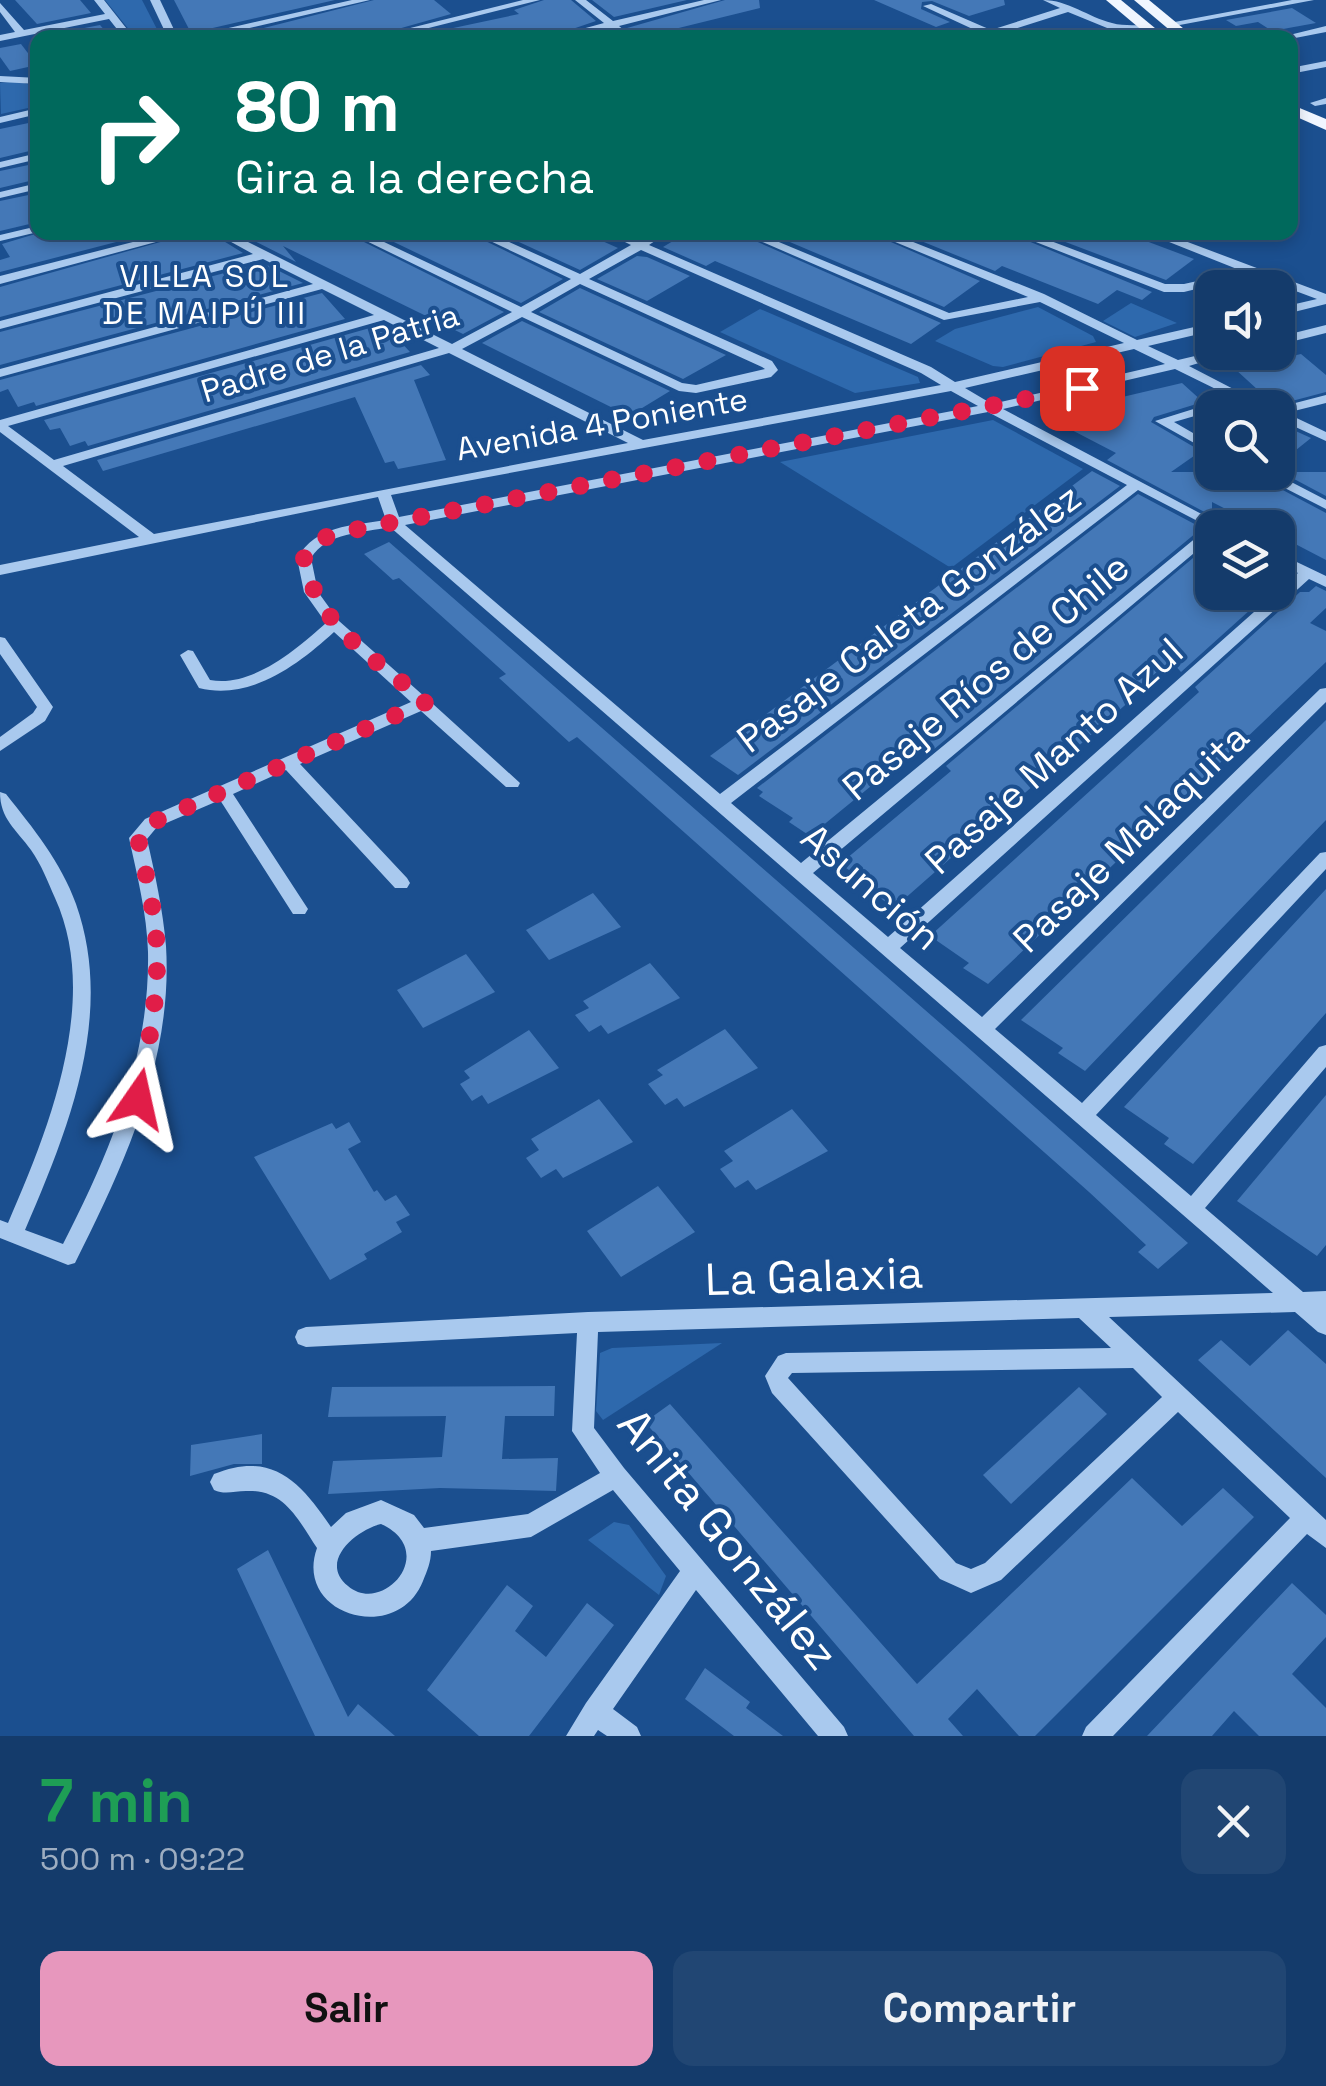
<!DOCTYPE html>
<html lang="es">
<head>
<meta charset="utf-8">
<style>
  body { margin:0; font-family:"Space Grotesk",sans-serif; background:#214673; color:#f1f3f6; height:100vh; display:flex; flex-direction:column; font-size:38px; white-space:nowrap }
  * { box-sizing:border-box; margin:0 }
  p { font-size:32px; color:#9dadc1 }
  .icon { flex:none; width:55px; height:55px; fill:none; stroke:currentColor; stroke-width:2; stroke-linecap:round; stroke-linejoin:round }
  .map { position:relative; height:1736px; overflow:hidden }
  .side { display:flex; flex-direction:column; background:#143b6b; flex:1 }
  .side>* { flex:none }
  .guide { position:absolute; left:30px; top:30px; width:1268px; height:210px; border-radius:20px; box-shadow:0 5px 15px #0003,0 0 0 2px #33557e; background:#00695c; color:#fff; overflow:hidden }
  .controls { position:absolute; left:1195px; top:270px; display:grid; gap:20px }
  .controls a { display:grid; place-items:center; width:100px; height:100px; border-radius:20px; background:#143b6b; box-shadow:0 5px 15px #0003,0 0 0 2px #33557e; font-size:50px }
  .pin { position:absolute; display:grid; place-items:center; width:85px; height:85px; color:#fff; margin:-42px; border-radius:20px; box-shadow:0 5px 15px #0006 }
  .me { position:absolute; width:110px; margin:-55px; rotate:11deg; stroke-linejoin:round; filter:drop-shadow(0 0 8px #0008) }
  .turn { display:flex; align-items:center; gap:35px; height:210px; padding:0 40px; font-size:45px }
  .turn .icon { width:130px; height:130px; stroke-width:2.5 }
  .turn b { display:block; font-size:70px; line-height:85px }
  .round { display:grid; place-items:center; flex:none; width:105px; height:105px; border-radius:20px; background:#214673 }
  .overview { display:flex; align-items:center; justify-content:space-between; height:170px; padding:0 40px }
  h1 { font-size:60px; font-weight:700; line-height:75px; color:#1e9e55 }
  .button { display:flex; gap:20px; margin-top:auto; padding:20px 40px }
  .button a { flex:1; height:115px; border-radius:20px; background:#e797bd; color:#111; font-size:40px; font-weight:700; line-height:115px; text-align:center }
  .button a+a { background:#214673; color:#f1f3f6 }
  .map>svg:first-child { display:block }
  .green { fill:#2e69ad }
  .building { fill:#4478b7 }
  .lines { fill:none; stroke-linecap:round; stroke-linejoin:round }
  .minor { fill:#a9c9ee; fill-rule:evenodd }
  .major { fill:#f0f6ff; fill-rule:evenodd }
  .route { stroke:#e11d48; stroke-width:18; stroke-dasharray:0 32.4 }
  .labels { text-anchor:middle; dominant-baseline:central; stroke-width:8; stroke-linejoin:round; paint-order:stroke }
  .far-neighbourhood-label { font-size:32px; letter-spacing:2.5px; fill:#fff; stroke:#1b4f8f }
  .far-street-label { font-size:32px; fill:#fff; stroke:#1b4f8f }
  .street-label { font-size:38px; fill:#fff; stroke:#1b4f8f }
  .near-street-label { font-size:45px; fill:#fff; stroke:#1b4f8f }
</style>
</head>
<body>
<div class="map">
<svg width="1326" height="1736" viewBox="0 0 1326 1736">
  <rect width="100%" height="100%" fill="#1b4f8f"/>
  <!-- green -->
  <g class="green">
    <path d="M105,0H142L161,37H135Z"/>
    <path d="M18,81L36,87L37,106L1,114L0,83Z"/>
    <path d="M1131,303L1177,323L1135,337L1103,321Z"/>
    <path d="M1038,307L1093,336L1096,342L1003,367L993,366L935,341L955,329Z"/>
    <path d="M760,309L918,377L920,383L855,393L720,332Z"/>
    <path d="M993,420L1083,469L951,568L780,462Z"/>
    <path d="M722,1343L603,1420L596,1411L600,1353L612,1348Z"/>
    <path d="M614,1522L629,1525L666,1576L659,1595L588,1540Z"/>
  </g>
  <!-- building -->
  <g class="building">
    <path d="M15,0H80L91,13L37,24Z"/>
    <path d="M174,0H335L191,33Z"/>
    <path d="M374,0H434L451,14L366,38H225Z"/>
    <path d="M544,0H571L596,21L546,38H406L519,14L514,10Z"/>
    <path d="M592,0H687L614,17Z"/>
    <path d="M725,0H759L760,8L638,38L627,28Z"/>
    <path d="M874,0H1004L1005,5L969,16L932,1L922,2L921,9L950,22L936,27Z"/>
    <path d="M1292,8L1316,23L1272,31L1258,22L1236,26L1226,20Z"/>
    <path d="M100,25L111,38L48,35Z"/>
    <path d="M21,44L37,65L10,71L0,57V48Z"/>
    <path d="M38,121V149L0,158V129Z"/>
    <path d="M38,163V179L0,188V171Z"/>
    <path d="M38,193V222L0,231V201Z"/>
    <path d="M42,232H155L0,272V260L10,257L2,244Z"/>
    <path d="M196,232H209L243,253L0,317V287Z"/>
    <path d="M237,232H344L504,312L463,334L283,246L296,262Z"/>
    <path d="M373,232H467L563,279L521,303Z"/>
    <path d="M497,232H582L618,248L580,270Z"/>
    <path d="M688,232H735L941,323L911,344L715,261L706,266L663,247Z"/>
    <path d="M766,232H868L980,281L944,307Z"/>
    <path d="M899,232H1006L1152,292L1142,300L1117,290L1098,304L1002,266L995,271Z"/>
    <path d="M1039,232H1122L1194,259L1166,280Z"/>
    <path d="M637,256L647,257L690,276L647,301L597,279Z"/>
    <path d="M263,263L303,283L0,365V332Z"/>
    <path d="M580,288L726,355L683,379L539,312Z"/>
    <path d="M322,293L345,319L36,406L34,402L18,407L8,389L0,392V380Z"/>
    <path d="M522,321L670,391L629,416L482,343Z"/>
    <path d="M384,324L410,352L88,446L85,441L70,446L60,428L50,430L44,420Z"/>
    <path d="M1301,354L1326,375V392L1273,406L1252,394L1258,390L1235,369Z"/>
    <path d="M421,365L430,375L414,380L446,460L398,469L394,461L385,463L355,397L103,471L97,460Z"/>
    <path d="M1182,383L1203,402L1154,417L1151,422L1201,451L1171,472H1249L1326,513V560L1278,535V528H1263L1212,502V516L1107,460L1116,453L1064,426L1101,402Z"/>
    <path d="M1278,423L1311,438L1296,450L1278,441Z"/>
    <path d="M1092,471L1120,486L738,775L710,756Z"/>
    <path d="M1281,472H1326V496Z"/>
    <path d="M1138,494L1202,528L933,750L926,741L810,836L789,822L793,818L759,796L763,792L757,788Z"/>
    <path d="M389,542L964,1044L1188,1243L1158,1269L1138,1252L1146,1245L1089,1192L577,737L569,742L499,678L506,674L399,578L393,580L364,554Z"/>
    <path d="M1212,542V592H1270L1181,672L1173,663L894,908L872,892L876,888L840,864L951,771L946,766Z"/>
    <path d="M1316,586L1326,591V608L1310,623L1326,631V662L988,984L963,968L969,963L930,936L1199,692L1195,687L1300,592H1309Z"/>
    <path d="M1326,720V820L1085,1071L1058,1053L1063,1048L1021,1020Z"/>
    <path d="M1326,889V1013L1193,1164L1164,1144L1169,1138L1124,1107Z"/>
    <path d="M593,893L621,927L549,960L526,930Z"/>
    <path d="M466,954L495,992L423,1028L397,990Z"/>
    <path d="M650,963L680,998L608,1034L601,1025L589,1032L575,1015L589,1008L583,1001Z"/>
    <path d="M725,1029L758,1068L684,1107L677,1098L665,1105L648,1084L663,1075L657,1070Z"/>
    <path d="M529,1030L559,1068L488,1104L482,1095L472,1101L460,1084L470,1078L464,1071Z"/>
    <path d="M1326,1095V1245L1317,1256L1237,1201Z"/>
    <path d="M599,1099L633,1142L563,1178L556,1169L541,1178L526,1158L539,1150L531,1139Z"/>
    <path d="M792,1109L828,1151L756,1190L748,1180L735,1188L720,1169L733,1161L724,1151Z"/>
    <path d="M349,1122L361,1142L348,1149L374,1192L377,1190L385,1201L396,1195L410,1215L396,1222L402,1232L364,1254L367,1259L330,1280L254,1157L332,1123L336,1129Z"/>
    <path d="M658,1186L695,1232L621,1277L587,1231Z"/>
    <path d="M1288,1330L1326,1364V1478L1198,1360L1221,1340L1250,1366Z"/>
    <path d="M555,1386L554,1416H505L502,1459L558,1458L556,1491L440,1488L328,1494L333,1461L442,1457L446,1416L328,1417L332,1387Z"/>
    <path d="M1079,1387L1107,1414L1011,1504L983,1475Z"/>
    <path d="M670,1404L917,1684L1132,1478L1182,1526L1223,1488L1254,1517L1035,1736H1019L977,1689L948,1719L963,1736H914L645,1422Z"/>
    <path d="M262,1434V1464H234L190,1476L191,1445Z"/>
    <path d="M268,1550L348,1717L358,1704L395,1736H315L237,1569Z"/>
    <path d="M1292,1583L1326,1615V1637L1292,1674L1326,1708V1736H1259L1234,1711L1212,1736H1147Z"/>
    <path d="M507,1585L533,1606L515,1631L546,1657L587,1603L614,1625L529,1736H479L427,1690Z"/>
    <path d="M705,1668L750,1702L746,1708L783,1736H734L685,1699Z"/>
  </g>
  <g class="lines">
    <!-- minor -->
    <g class="minor">
      <path d="M94,0H104L134,38H124L109,19L0,41V35L15,32L0,12V3L24,30L105,14Z"/>
      <path d="M150,0H160L178,38H168Z"/>
      <path d="M352,0H370L206,38H185Z"/>
      <path d="M523,0H540L389,38H370Z"/>
      <path d="M575,0H586L613,21L704,0H721L619,26L633,38H621L609,28L569,38H549L604,23Z"/>
      <path d="M1043,0C1068,0 1088,17 1112,23C1125,27 1139,23 1151,28L1146,31L1112,30L1068,12L999,34L1006,38H992L923,6L931,4L991,30L1060,8Z"/>
      <path d="M1292,0H1314L1169,27L1164,24Z"/>
      <path d="M1326,26V32L1290,39L1277,38Z"/>
      <path d="M1326,61V67L1290,74V68Z"/>
      <path d="M0,76L38,78V84L0,82Z"/>
      <path d="M1326,98V104L1315,106L1310,103Z"/>
      <path d="M38,108V114L0,123V117Z"/>
      <path d="M38,153V159L0,168V162Z"/>
      <path d="M38,183V189L0,198V192Z"/>
      <path d="M38,226V232L0,241V235Z"/>
      <path d="M172,232H193L0,284V276Z"/>
      <path d="M213,232H228L452,344L512,312L348,232H363L521,307L571,279L471,232H487L580,274L631,245L605,232H621L639,241L654,232H668L649,245L931,367L955,382L1124,343L1040,302L944,320L739,232H755L949,313L1028,297L871,232H888L1044,294L1137,340L1212,323V331L1148,346L1178,360L1212,352H1235L1189,366L1270,408H1253L1243,403L1212,408V411L1174,422L1212,444V453L1155,421L1232,397L1175,369L1003,409L1228,528H1212V538L813,873L888,937L1298,573L1278,563V553L1326,576V587L1309,579L900,948L982,1017L1320,689L1326,688V702L995,1029L1082,1103L1320,853L1326,852V869L1096,1115L1191,1196L1319,1047L1326,1045V1067L1205,1208L1303,1292L1326,1291V1335L1318,1332L1295,1312L1109,1317L1326,1520V1548L1307,1534L1113,1736H1082L1086,1727L1290,1518L1178,1412L1001,1580L971,1593L940,1579L772,1393L765,1376L778,1356L786,1353L1111,1348L1079,1318L598,1332L594,1428L624,1468L844,1727L848,1736H818L696,1590L613,1709L637,1727L641,1736H607L598,1730L594,1736H566L586,1703L680,1571L613,1490L531,1537L431,1551C431,1562 427,1571 423,1581C397,1646 293,1615 317,1548C298,1520 285,1489 246,1491C234,1491 225,1495 214,1490L210,1482L214,1474C273,1450 301,1483 331,1527L346,1513L381,1500L414,1515L424,1528L528,1514L600,1473L572,1431L577,1333L306,1347L298,1344L295,1337L298,1330L306,1327L588,1312L1273,1293L390,527C363,533 327,532 311,558L318,592L339,621L425,697L432,698L433,704L520,783L518,787H506L421,711L300,764L407,878L410,883L407,888H395L286,770L233,794L308,909L305,914H293L220,800L157,827L147,839C155,874 163,910 166,946C173,1059 125,1164 75,1263L68,1265L0,1238V1220L8,1223C49,1129 101,999 55,898C48,882 41,864 31,850C16,829 0,819 0,792L6,794C33,828 61,862 76,904C115,1014 69,1128 25,1230L63,1244C110,1153 150,1057 148,952C147,914 137,875 129,838L145,819L411,702L334,632C298,665 250,701 199,688L180,655L188,650L193,651L210,680C252,688 297,649 326,623L304,592L297,558C317,525 350,526 386,520L378,497L0,575V565L139,537L0,432V420L374,315L322,289L0,377V369L313,284L263,259L0,329V321L253,254ZM641,250L921,373L941,385L643,440L462,349L522,317L679,391L696,393L771,377L778,370L772,361L589,279ZM580,284L762,367L765,369L696,385L682,383L531,312ZM384,320L439,348L54,460L8,426ZM1134,349L1165,364L992,404L965,388ZM449,353L628,443L154,534L63,466ZM951,391L978,406L399,517L391,495ZM988,412L1127,485L720,794L405,525ZM1138,490L1209,527L801,863L731,803ZM1133,1368L1162,1397L985,1563L971,1569L956,1563L788,1378L792,1373ZM381,1524C440,1551 383,1616 348,1586C318,1562 356,1530 381,1524Z"/>
      <path d="M1010,232H1027L1165,284H1184L1242,271L1144,232H1161L1326,294V304L1278,316V308L1317,299L1253,275L1184,292H1164Z"/>
      <path d="M1326,325V333L1278,345V337Z"/>
      <path d="M1326,395V403L1286,413L1326,432V441L1278,419L1276,408Z"/>
      <path d="M1253,472H1272L1326,500V509Z"/>
      <path d="M0,637L5,638L53,707L45,721L0,751V737L33,713L37,707L0,654Z"/>
    </g>
    <!-- major -->
    <g class="major">
      <path d="M1106,0H1121L1167,38H1151Z"/>
      <path d="M1134,0H1149L1195,38H1179Z"/>
      <path d="M1290,104L1326,119V130L1290,114Z"/>
    </g>
  </g>
  <g class="lines">
    <!-- route -->
    <path class="route" d="M138,1099C147,1051 158,1002 157,953C156,914 146,876 138,838L151,823L426,702C376,659 316,626 304,558L313,543L333,534L1082,388"/>
  </g>
  <g class="labels">
    <!-- far-neighbourhood labels -->
    <g class="far-neighbourhood-label">
      <text x="205" y="276">VILLA SOL<tspan x="205" dy="37">DE MAIPÚ III</tspan></text>
    </g>
    <!-- far-street labels -->
    <g class="far-street-label">
      <text transform="translate(330 353) rotate(-17)">Padre de la Patria</text>
      <text transform="translate(602 424) rotate(-10)">Avenida 4 Poniente</text>
    </g>
    <!-- street labels -->
    <g class="street-label">
      <text transform="translate(909 618) rotate(-37)">Pasaje Caleta González</text>
      <text transform="translate(986 677) rotate(-40)">Pasaje Ríos de Chile</text>
      <text transform="translate(1054 756) rotate(-42)">Pasaje Manto Azul</text>
      <text transform="translate(1131 838) rotate(-44)">Pasaje Malaquita</text>
      <text transform="translate(871 887) rotate(41)">Asunción</text>
    </g>
    <!-- near-street labels -->
    <g class="near-street-label">
      <text transform="translate(814 1276) rotate(-2)">La Galaxia</text>
      <text transform="translate(728 1539) rotate(51)">Anita González</text>
    </g>
  </g>
</svg>
<div class="controls">
<a><svg class="icon" aria-label="sound" viewBox="0 0 24 24"><path d="M4 9h4l5-4v14l-5-4H4zM17 9q2 3 0 6"/></svg></a>
<a><svg class="icon" aria-label="search" viewBox="0 0 24 24"><circle cx="10" cy="10" r="6"/><path d="M15 15l6 6"/></svg></a>
<a><svg class="icon" aria-label="layers" viewBox="0 0 24 24"><path d="M12 4l9 5-9 5-9-5zM3 14l9 5 9-5"/></svg></a>
</div>
<div class="pin" style="left:1082px;top:388px;background:#d93025"><svg class="icon" aria-label="arrive" viewBox="0 0 24 24"><path d="M6 21V4h12l-3 4 3 4H6"/></svg></div>
<svg class="me" style="left:138px;top:1099px" viewBox="-20 -20 40 40"><path d="M0-17L14 15 0 8-14 15z" fill="#e11d48" stroke="#fff" stroke-width="4"/></svg>
<div class="guide">
<div class="turn"><svg class="icon" aria-label="right" viewBox="0 0 24 24"><path d="M7 20v-9h11M14 6l5 5-5 5"/></svg><div><b>80 m</b>Gira a la derecha</div></div>
</div>
</div>
<section class="side">
<div class="overview"><div><h1>7 min</h1><p>500 m · 09:22</p></div><a class="round"><svg class="icon" aria-label="close" viewBox="0 0 24 24"><path d="M6 6l12 12M18 6L6 18"/></svg></a></div>
<div class="button"><a>Salir</a><a>Compartir</a></div>
</section>
</body>
</html>
